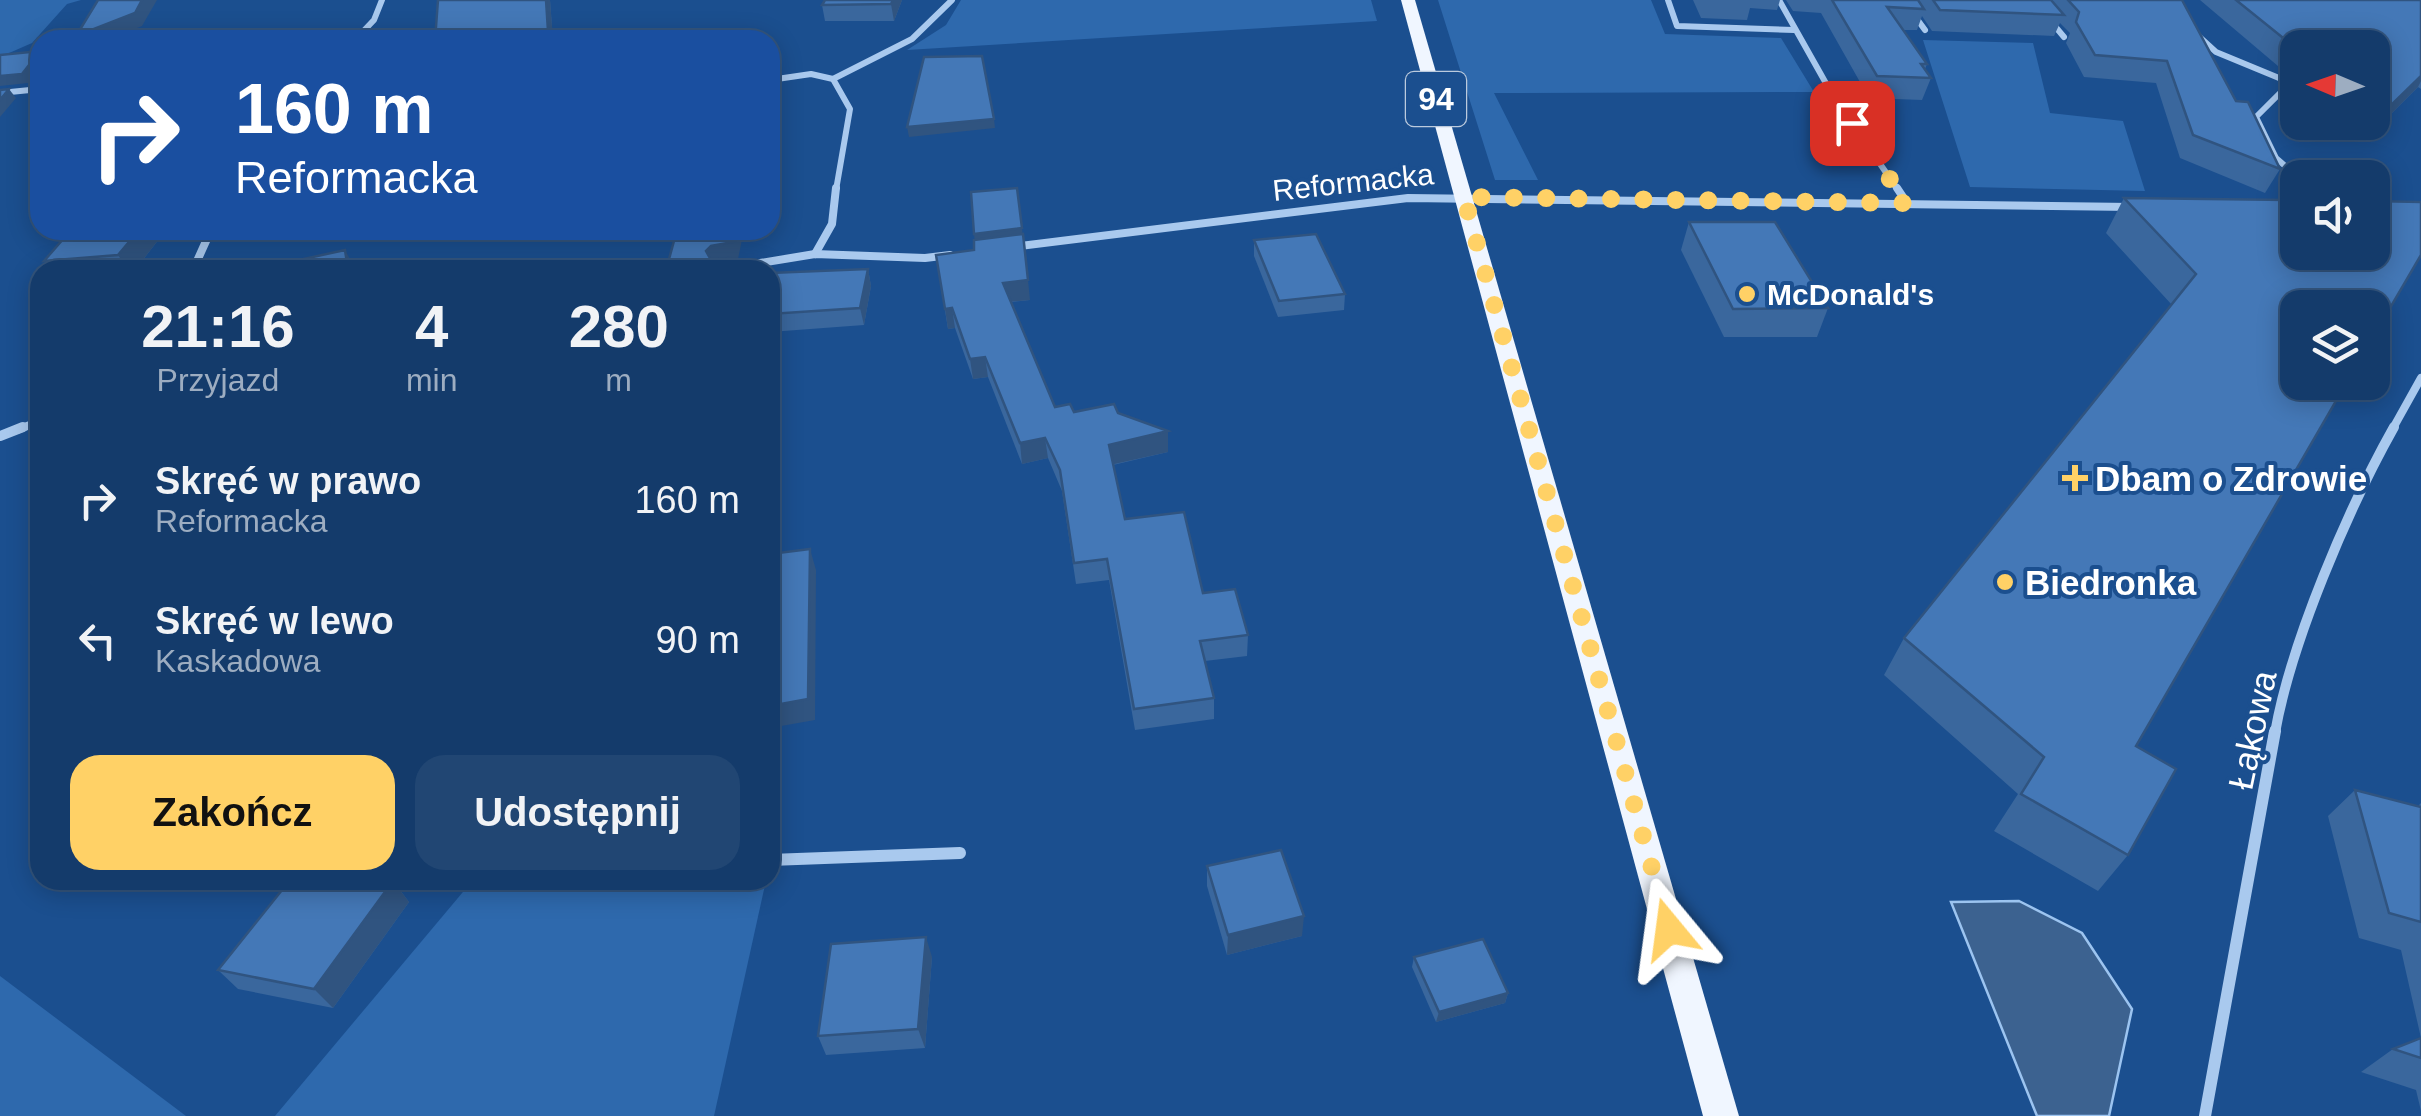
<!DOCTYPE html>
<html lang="pl">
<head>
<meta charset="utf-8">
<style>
  body { margin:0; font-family:Arial,sans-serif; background:#214673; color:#f1f3f6; height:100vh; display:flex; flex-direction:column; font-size:38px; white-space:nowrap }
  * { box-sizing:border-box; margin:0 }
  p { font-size:32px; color:#9dadc1 }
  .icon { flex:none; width:55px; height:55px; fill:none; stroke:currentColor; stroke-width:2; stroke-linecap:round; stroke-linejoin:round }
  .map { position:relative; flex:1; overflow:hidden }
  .panel { position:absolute; left:30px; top:260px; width:750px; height:630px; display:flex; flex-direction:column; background:#143b6b; border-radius:30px; box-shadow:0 5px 25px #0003,0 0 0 2px #33557e }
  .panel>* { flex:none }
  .top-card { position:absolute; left:30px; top:30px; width:750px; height:210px; border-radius:30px; box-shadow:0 5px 25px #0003,0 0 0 2px #33557e; background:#1a4fa0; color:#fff; overflow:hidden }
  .needle { width:65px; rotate:272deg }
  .buttons { position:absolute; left:2280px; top:30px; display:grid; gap:20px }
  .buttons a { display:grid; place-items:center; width:110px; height:110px; border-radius:20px; background:#143b6b; box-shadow:0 5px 25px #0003,0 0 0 2px #33557e; font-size:50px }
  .pin { position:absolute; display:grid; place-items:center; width:85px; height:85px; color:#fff; margin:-42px; border-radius:20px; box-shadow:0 5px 15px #0006 }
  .me { position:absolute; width:110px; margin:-55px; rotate:344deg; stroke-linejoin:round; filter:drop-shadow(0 0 8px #0008) }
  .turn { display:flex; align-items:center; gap:35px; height:210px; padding:0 40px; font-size:45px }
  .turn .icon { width:130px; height:130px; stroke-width:2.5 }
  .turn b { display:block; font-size:70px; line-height:85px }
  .eta { display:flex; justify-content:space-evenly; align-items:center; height:170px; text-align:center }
  .eta b { font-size:60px; font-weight:700; line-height:70px }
  .primary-button { display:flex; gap:20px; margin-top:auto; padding:20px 40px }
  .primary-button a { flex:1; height:115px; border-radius:30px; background:#ffd166; color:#111; font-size:40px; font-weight:700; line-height:115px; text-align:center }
  .primary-button a+a { background:#214673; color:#f1f3f6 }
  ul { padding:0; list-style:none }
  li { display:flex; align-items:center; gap:30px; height:140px; padding:0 40px }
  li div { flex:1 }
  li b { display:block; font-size:38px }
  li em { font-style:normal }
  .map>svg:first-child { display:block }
  .green { fill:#2e69ad }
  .water { fill:#3c6290; stroke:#9cc4f0; stroke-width:2.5 }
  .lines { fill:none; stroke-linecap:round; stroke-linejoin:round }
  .street-far3 { stroke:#a9c9ee; stroke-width:6 }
  .street-far2 { stroke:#a9c9ee; stroke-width:8 }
  .street-far1 { stroke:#a9c9ee; stroke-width:10 }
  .street { stroke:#a9c9ee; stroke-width:12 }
  .primary { fill:#f0f6ff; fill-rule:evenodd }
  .wall { fill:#3a679d }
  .shaded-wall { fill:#305480 }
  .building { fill:#4478b7; stroke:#305480; stroke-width:2.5 }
  .route { stroke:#ffd166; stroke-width:18; stroke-dasharray:0 32.4 }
  .poi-dot { fill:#ffd166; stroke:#1b4f8f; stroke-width:4 }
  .labels { text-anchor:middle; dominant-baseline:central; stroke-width:8; stroke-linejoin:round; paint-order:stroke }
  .far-street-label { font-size:30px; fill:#fff; stroke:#1b4f8f }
  .far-poi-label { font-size:30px; font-weight:bold; fill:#fff; stroke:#1b4f8f; text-anchor:start }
  .shield { fill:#1b4f8f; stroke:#bbcadd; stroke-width:2.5 }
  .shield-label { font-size:32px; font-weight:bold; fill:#fff }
  .poi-label { font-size:35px; font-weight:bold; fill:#fff; stroke:#1b4f8f; text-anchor:start }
  .street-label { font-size:35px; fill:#fff; stroke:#1b4f8f }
</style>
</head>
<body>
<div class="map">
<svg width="2421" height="1116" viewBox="0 0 2421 1116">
  <rect width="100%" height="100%" fill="#1b4f8f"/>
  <!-- green -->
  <g class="green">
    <path d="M0,0H81L67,4L32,43L0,57Z"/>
    <path d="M961,0H1371L1377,21L907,50L946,25Z"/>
    <path d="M1438,0H1651L1665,34L1781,38L1814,92L1494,93L1538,180H1495Z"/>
    <path d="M1923,40L2033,43L2050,113L2123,121L2145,191L1970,187Z"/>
    <path d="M473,880L765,885L714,1116H275Z"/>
    <path d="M0,976L186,1116H0Z"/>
  </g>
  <!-- water -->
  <path class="water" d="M2019,901L2082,933L2132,1009L2109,1116H2037L1951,902Z"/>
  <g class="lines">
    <!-- street-far3 -->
    <g class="street-far3">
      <path d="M1668,0L1677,26L1794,30"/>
      <path d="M1779,0L1832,94L1898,190"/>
      <path d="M1903,0L1925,30"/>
      <path d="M2033,0L2064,37"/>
      <path d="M2194,32L2216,52L2279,78L2287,86L2256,117L2276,158L2299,178"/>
      <path d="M355,40L374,20L382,0"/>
      <path d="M770,80L811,74L833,79"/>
      <path d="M0,93L40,89"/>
      <path d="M836,190L850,109L833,79L912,39L952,0"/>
    </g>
    <!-- street-far2 -->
    <g class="street-far2">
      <path d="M1897,188L1907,203"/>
      <path d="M1012,247L1408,198L2132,207"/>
      <path d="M815,254L832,224L836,188"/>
      <path d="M193,270L211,230"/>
      <path d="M718,270L815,254L925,258L950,255"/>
      <path d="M17,430L40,421"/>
      <path d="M2392,430L2421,378"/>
    </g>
    <!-- street-far1 -->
    <g class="street-far1">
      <path d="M0,436L23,427"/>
      <path d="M2275,733C2291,642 2348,509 2394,427"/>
    </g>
    <!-- street -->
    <g class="street">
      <path d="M770,860L960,853"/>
      <path d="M2205,1116L2275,731"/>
    </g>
    <!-- primary -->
    <path class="primary" d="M1401,0H1415L1739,1116H1703Z"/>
  </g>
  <!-- wall -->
  <g class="wall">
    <path d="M438,0H550L553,40H435Z"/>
    <path d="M825,0H902L894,21H825L822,5Z"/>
    <path d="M1693,0H1780L1777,10L1750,8L1747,20L1701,18Z"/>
    <path d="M1786,0H2182L2236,101L2280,169L2265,193L2180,158L2156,83L2084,77L2066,43L2070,33L2060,23L2054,36L1932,31L1922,16L1917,30H1903L1927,64L1925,69L1931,78L1922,100L1869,98L1821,13L1793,11Z"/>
    <path d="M2200,0H2421V89L2418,87L2365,140L2344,122H2372V48H2298V83Z"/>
    <path d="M2124,198L2298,200L2136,746L2128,855L2098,891L1994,831L2018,794L1884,675L1904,638L2172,305L2106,233Z"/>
    <path d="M1689,222L1828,308L1817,337H1724L1681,250Z"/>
    <path d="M166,230L135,270H50L44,261Z"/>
    <path d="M975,240L1030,300L1011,302L1055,407L1074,412L1118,413L1168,431V452L1113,465L1125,519L1248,635L1247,656L1205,661L1214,698V719L1135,730L1109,580L1076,584L1062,491L1048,458L1022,464L988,377L973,379L955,328L948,329L936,255L974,250Z"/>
    <path d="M1254,240L1345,294L1344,310L1278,317L1254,256Z"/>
    <path d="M868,269L871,286L864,325L770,332V273Z"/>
    <path d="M2355,790L2418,806L2421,803V1111L2416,1090L2361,1072L2393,1049L2421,1038L2401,950L2359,938L2328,816Z"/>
    <path d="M1207,866L1302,936L1227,955L1207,886Z"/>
    <path d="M393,881L409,902L333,1008L238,989L218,970Z"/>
    <path d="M932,957L925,1048L826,1055L818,1036Z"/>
    <path d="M1414,957L1508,993L1505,1003L1436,1022L1412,967Z"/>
  </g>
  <!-- shaded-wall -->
  <g class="shaded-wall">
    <path d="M142,0H157L142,26L108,40H78L76,36Z"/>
    <path d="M546,0H550L553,40H551L548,31Z"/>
    <path d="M893,0H902L894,21L891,4Z"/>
    <path d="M40,53V69L28,83L0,86V76Z"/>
    <path d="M2421,76V81L2418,87L2365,140L2379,117Z"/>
    <path d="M9,89L16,98L0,117V100Z"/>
    <path d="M770,106L774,150H770Z"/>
    <path d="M994,119L995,128L909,137L907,127Z"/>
    <path d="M1022,228L1023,238L975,244L974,234Z"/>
    <path d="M139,230H166L135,270H128L118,255Z"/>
    <path d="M736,230H744L738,259L730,260L733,270L711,268L706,251L711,246Z"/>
    <path d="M345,250L356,270H348Z"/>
    <path d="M868,269L871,286L864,325L860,308Z"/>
    <path d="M1028,280L1030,300L1006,302L1003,283Z"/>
    <path d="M952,308L955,328L948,329L945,309Z"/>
    <path d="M985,357L988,377L973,379L970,359Z"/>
    <path d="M1168,431V452L1110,465L1109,445Z"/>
    <path d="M1045,438L1048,458L1022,464L1020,443Z"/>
    <path d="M810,549L816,570L815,720L770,728V706Z"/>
    <path d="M393,881L409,902L333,1008L314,989Z"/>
    <path d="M1304,916L1302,936L1227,955L1228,935Z"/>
    <path d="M926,937L932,957L925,1048L918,1029Z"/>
    <path d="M1508,993L1505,1003L1436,1022L1439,1012Z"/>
  </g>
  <!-- building -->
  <g class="building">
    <path d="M98,0H142L135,13L76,36Z"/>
    <path d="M438,0H546L548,31L530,32L524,40H435Z"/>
    <path d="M825,0H893L891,4L822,5Z"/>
    <path d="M1832,0H1918L1924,9L1887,7L1927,64H1921L1931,78L1877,76Z"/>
    <path d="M1933,0H2051L2064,15L1940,10Z"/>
    <path d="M2068,0H2182L2236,101L2248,102L2280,169L2193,135L2167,61L2095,55L2076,22L2079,12Z"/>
    <path d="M2236,0H2421V76L2379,117L2372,112V48H2298V50Z"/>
    <path d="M40,51L22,74L0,76V55Z"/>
    <path d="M982,56L994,119L907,127L924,57Z"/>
    <path d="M9,89L0,100V90Z"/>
    <path d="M1017,188L1022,228L974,234L971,192Z"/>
    <path d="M2124,198L2298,200V252H2372V201L2421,202V255L2372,339V308H2298V382H2347L2136,746L2176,769L2128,855L2021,794L2044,757L1904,638L2196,274Z"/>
    <path d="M1689,222H1775L1828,308L1733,309Z"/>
    <path d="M71,230H139L118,255L44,261Z"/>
    <path d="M677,230H736L733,242L711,246L706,251L711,260L730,258L727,270H666Z"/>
    <path d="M1023,234L1028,280L1003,283L1055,407L1070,404L1074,412L1114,404L1118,413L1168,431L1109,445L1125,519L1184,512L1203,593L1235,589L1248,635L1200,641L1214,698L1134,709L1107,559L1074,563L1060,470L1045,438L1020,443L985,357L970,359L952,308L945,309L936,255L974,250V240Z"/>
    <path d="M1316,234L1345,294L1279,301L1254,240Z"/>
    <path d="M345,250L348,270H276V265Z"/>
    <path d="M868,269L860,308L770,314V273Z"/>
    <path d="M810,549L808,699L770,706V554Z"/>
    <path d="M2355,790L2421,807V922L2389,913Z"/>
    <path d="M1281,850L1304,916L1228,935L1207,866Z"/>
    <path d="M290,880H387L393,881L314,989L218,970Z"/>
    <path d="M926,937L918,1029L818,1036L831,944Z"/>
    <path d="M1483,939L1508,993L1439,1012L1414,957Z"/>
    <path d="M2421,1038V1058L2393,1049Z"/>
  </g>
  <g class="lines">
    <!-- route -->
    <path class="route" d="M1669,929L1464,197L1906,203L1852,123"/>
  </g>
  <!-- markers -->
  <g class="poi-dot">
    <circle cx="1747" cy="294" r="10"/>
    <path d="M2070 463h10v10h10v10h-10v10h-10v-10h-10v-10h10z"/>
    <circle cx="2005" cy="582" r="10"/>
  </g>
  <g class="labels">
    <!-- far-street labels -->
    <g class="far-street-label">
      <text transform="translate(1353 182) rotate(-6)">Reformacka</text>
    </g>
    <!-- far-poi labels -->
    <g class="far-poi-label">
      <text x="1767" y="294">McDonald's</text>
    </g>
    <!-- shield labels -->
    <rect class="shield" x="1406" y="72" width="60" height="54" rx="8"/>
    <g class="shield-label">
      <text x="1436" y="99">94</text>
    </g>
    <!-- poi labels -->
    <g class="poi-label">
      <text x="2095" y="478">Dbam o Zdrowie</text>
      <text x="2025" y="582">Biedronka</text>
    </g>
    <!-- street labels -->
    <g class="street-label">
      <text transform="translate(2252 730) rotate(-78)">Łąkowa</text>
    </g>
  </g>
</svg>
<div class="buttons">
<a><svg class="needle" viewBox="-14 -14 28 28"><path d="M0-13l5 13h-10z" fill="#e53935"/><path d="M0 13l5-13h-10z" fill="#9dadc1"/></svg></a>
<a><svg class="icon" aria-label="sound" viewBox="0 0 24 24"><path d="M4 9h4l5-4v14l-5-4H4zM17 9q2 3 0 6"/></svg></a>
<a><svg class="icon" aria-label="layers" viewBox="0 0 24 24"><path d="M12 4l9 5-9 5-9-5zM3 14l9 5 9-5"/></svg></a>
</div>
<div class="pin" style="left:1852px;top:123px;background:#d93025"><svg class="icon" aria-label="arrive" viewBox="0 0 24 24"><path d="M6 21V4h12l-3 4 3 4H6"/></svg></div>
<svg class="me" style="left:1669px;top:929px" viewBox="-20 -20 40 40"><path d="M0-17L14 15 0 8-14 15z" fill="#ffd166" stroke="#fff" stroke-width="4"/></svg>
<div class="top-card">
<div class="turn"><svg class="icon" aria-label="right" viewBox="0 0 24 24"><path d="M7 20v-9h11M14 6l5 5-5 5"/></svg><div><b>160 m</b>Reformacka</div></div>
</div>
<section class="panel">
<div class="eta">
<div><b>21:16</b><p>Przyjazd</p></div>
<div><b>4</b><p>min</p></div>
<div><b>280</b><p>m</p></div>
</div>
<ul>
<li><svg class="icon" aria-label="right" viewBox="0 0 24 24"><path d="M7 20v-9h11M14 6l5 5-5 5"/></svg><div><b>Skręć w prawo</b><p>Reformacka</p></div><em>160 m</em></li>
<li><svg class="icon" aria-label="left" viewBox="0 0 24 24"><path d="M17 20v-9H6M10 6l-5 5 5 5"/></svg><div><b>Skręć w lewo</b><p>Kaskadowa</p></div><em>90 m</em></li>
</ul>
<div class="primary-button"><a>Zakończ</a><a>Udostępnij</a></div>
</section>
</div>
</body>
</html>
